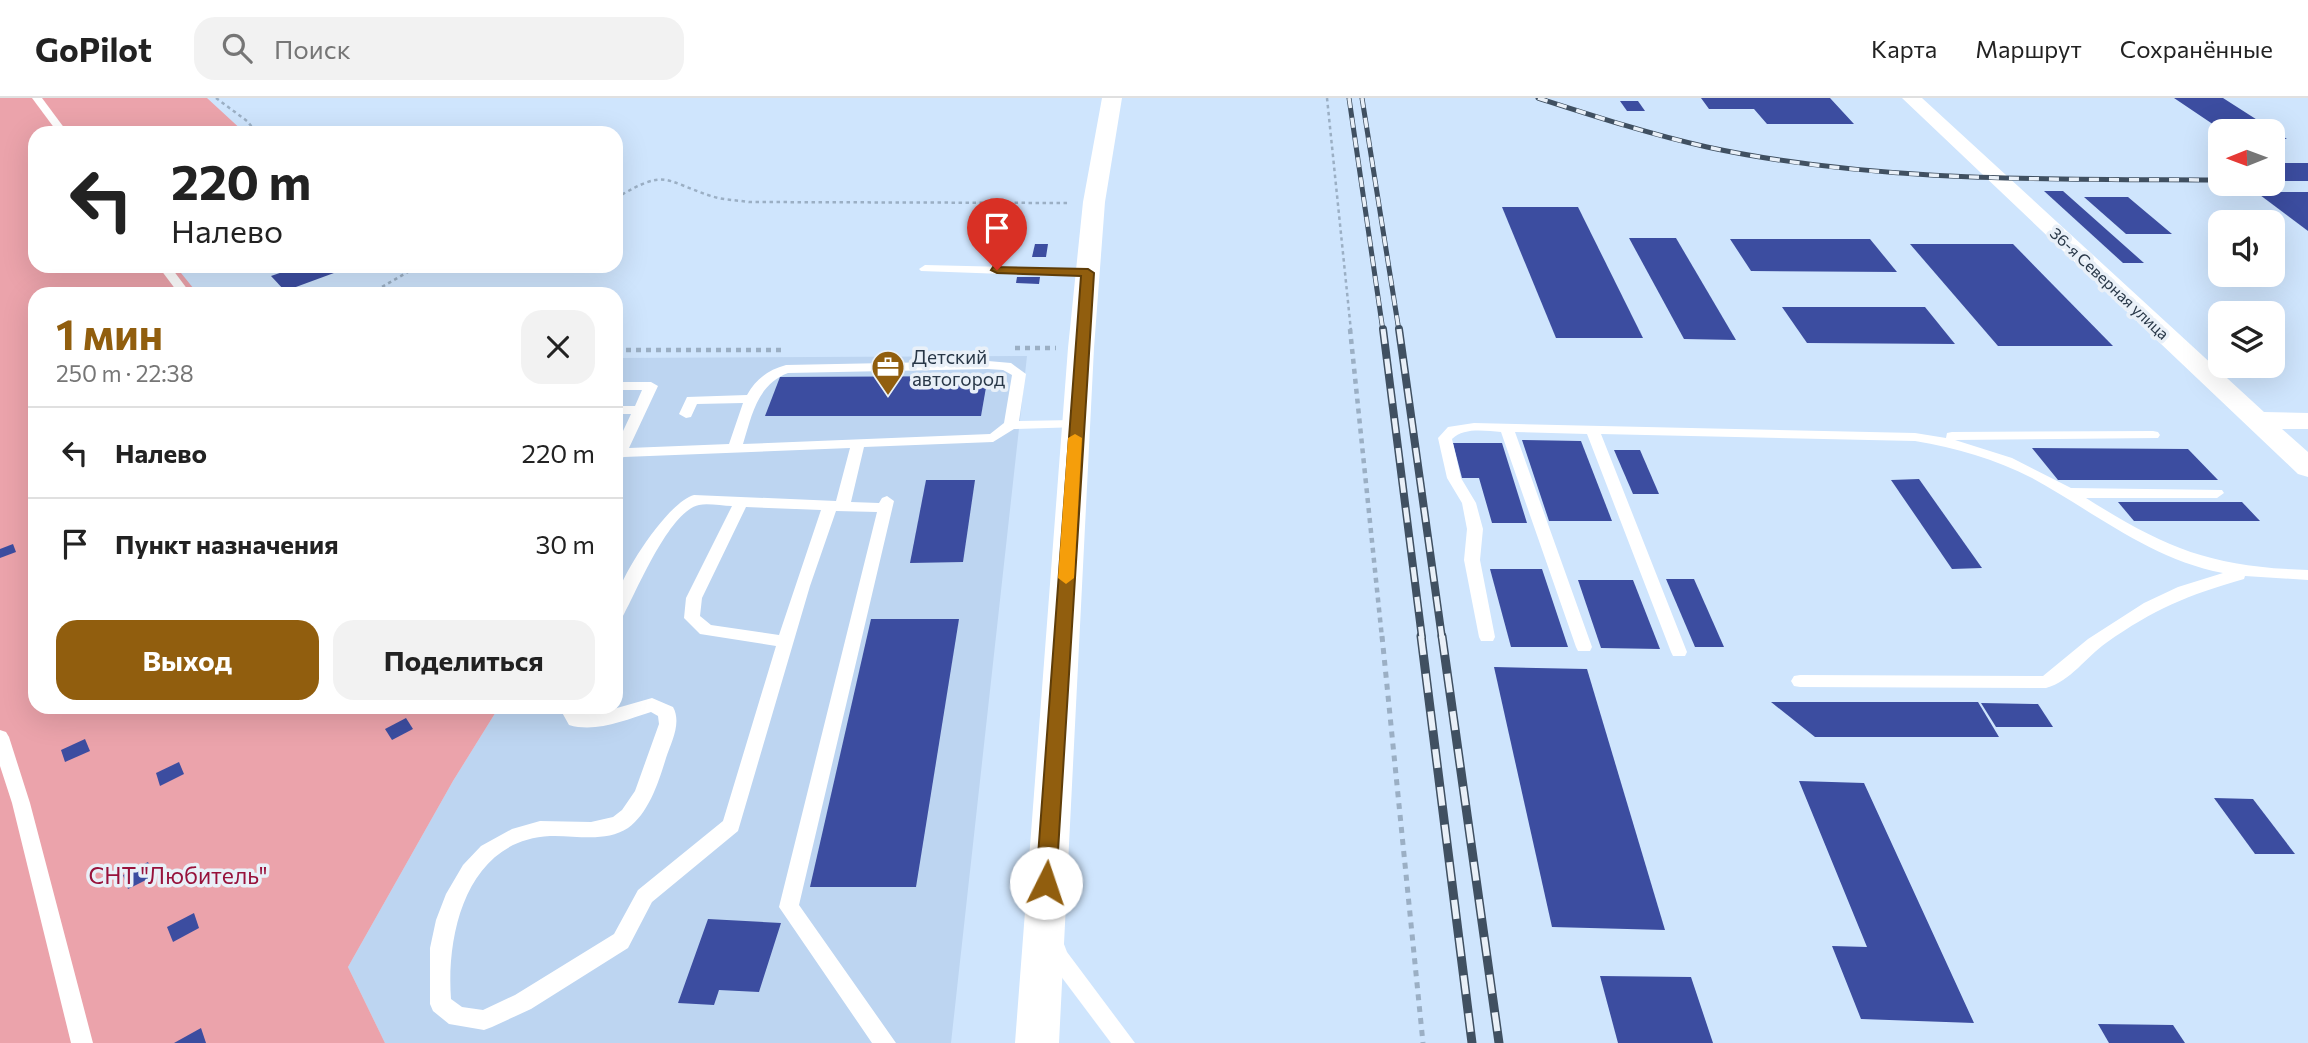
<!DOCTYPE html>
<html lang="ru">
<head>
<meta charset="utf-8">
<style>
  body { margin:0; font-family:Commissioner,sans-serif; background:#f2f2f2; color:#222; height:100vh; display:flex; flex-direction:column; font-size:26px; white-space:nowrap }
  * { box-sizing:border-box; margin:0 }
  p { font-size:23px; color:#767676 }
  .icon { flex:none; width:38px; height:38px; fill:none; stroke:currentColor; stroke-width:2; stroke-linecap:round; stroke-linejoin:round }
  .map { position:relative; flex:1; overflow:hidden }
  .sheet { position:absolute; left:28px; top:189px; width:595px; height:427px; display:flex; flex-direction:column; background:#fff; border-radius:21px; box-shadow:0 7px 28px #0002 }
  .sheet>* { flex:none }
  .guide { position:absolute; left:28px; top:28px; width:595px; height:147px; border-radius:21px; box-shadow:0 7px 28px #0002; background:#fff; color:#222; overflow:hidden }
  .needle { width:46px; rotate:269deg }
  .tools { position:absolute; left:2208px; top:21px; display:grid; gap:14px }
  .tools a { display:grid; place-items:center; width:77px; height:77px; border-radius:14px; background:#fff; box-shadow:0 7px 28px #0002; font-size:35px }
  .pin { position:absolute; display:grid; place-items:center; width:60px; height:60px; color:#fff; margin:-72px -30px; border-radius:50% 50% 50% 0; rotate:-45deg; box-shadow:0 0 7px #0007 }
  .pin .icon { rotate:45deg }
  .me { position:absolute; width:77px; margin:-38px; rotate:4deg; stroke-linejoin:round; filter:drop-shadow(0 0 5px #0008) }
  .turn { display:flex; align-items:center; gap:24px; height:147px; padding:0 28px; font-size:32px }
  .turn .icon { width:91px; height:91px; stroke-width:2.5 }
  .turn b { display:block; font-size:49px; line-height:60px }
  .round { display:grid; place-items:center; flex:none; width:74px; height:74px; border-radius:21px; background:#f2f2f2 }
  .head { display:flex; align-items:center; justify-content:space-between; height:119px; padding:0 28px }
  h1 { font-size:42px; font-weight:700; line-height:52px; color:#915e0e }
  .action { display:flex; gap:14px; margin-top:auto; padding:14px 28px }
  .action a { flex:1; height:80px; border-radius:21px; background:#915e0e; color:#fff; font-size:28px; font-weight:700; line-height:80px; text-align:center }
  .action a+a { background:#f2f2f2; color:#222 }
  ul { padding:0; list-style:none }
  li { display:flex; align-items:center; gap:21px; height:91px; padding:0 28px; border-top:2px solid #e0e0e0 }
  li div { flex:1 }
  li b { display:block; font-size:26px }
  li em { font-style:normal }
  header { display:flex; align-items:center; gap:42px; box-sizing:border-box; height:98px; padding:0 35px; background:#fff; border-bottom:2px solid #e0e0e0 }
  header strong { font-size:33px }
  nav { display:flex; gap:38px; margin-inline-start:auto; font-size:24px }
  .search { width:490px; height:63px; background:#f2f2f2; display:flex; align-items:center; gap:18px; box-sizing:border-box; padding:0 24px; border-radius:21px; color:#767676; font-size:26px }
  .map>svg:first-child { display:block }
  .built { fill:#bdd5f1 }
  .green { fill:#eba3ab }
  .building { fill:#3c4da0 }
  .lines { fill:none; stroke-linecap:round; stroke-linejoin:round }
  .path-far2 { stroke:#9bafc4; stroke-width:2.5; stroke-dasharray:3.5 3.5; stroke-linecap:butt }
  .path-far1 { stroke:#9bafc4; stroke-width:4.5; stroke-dasharray:5 5; stroke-linecap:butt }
  .path { stroke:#9bafc4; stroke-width:5; stroke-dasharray:6 6; stroke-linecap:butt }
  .service { fill:#fff; fill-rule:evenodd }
  .minor { fill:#fff; fill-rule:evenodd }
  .rail-far2-casing { stroke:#405061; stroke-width:5 }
  .rail-far1-casing { stroke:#405061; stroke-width:8 }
  .rail-casing { stroke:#405061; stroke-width:9 }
  .rail-far2 { stroke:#e9f0f8; stroke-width:3.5; stroke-dasharray:10; stroke-linecap:butt }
  .rail-far1 { stroke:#e9f0f8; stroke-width:5; stroke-dasharray:15; stroke-linecap:butt }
  .rail { stroke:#e9f0f8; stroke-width:6; stroke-dasharray:19; stroke-linecap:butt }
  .route { fill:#915e0e; stroke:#5e3d09; stroke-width:2 }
  .slow { fill:#f59e0b }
  .labels { text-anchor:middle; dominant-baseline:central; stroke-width:7; stroke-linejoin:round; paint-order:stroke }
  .far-street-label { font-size:16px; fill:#283747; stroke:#e9f0f8 }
  .poi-label { font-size:19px; fill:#283747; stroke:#e9f0f8; text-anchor:start }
  .near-park-label { font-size:23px; fill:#97123b; stroke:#e9f0f8 }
</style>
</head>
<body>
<header>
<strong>GoPilot</strong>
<div class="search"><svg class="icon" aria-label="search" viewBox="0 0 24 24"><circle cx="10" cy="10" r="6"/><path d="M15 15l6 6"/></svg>Поиск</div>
<nav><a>Карта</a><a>Маршрут</a><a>Сохранённые</a></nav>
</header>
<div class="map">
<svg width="2308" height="945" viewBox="0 0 2308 945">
  <rect width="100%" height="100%" fill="#cfe5fd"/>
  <!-- built -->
  <path class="built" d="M1027,258L951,945H385L348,869L453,683L499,609H616V260Z"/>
  <!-- green -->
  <path class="green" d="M0,0H207L245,35H35V168H202L181,175L198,196H35V609H499L453,683L348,869L385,945H0Z"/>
  <!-- building -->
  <g class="building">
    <path d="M1701,0H1830L1854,26H1767L1754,11H1709Z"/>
    <path d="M2174,0H2223L2287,41H2273V33H2223Z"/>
    <path d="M1620,3H1638L1645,13H1627Z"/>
    <rect x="2273" y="65" width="35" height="18"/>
    <path d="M2044,93H2063L2144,165H2123Z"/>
    <path d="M2256,94H2308V133Z"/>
    <path d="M2084,99H2128L2172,136H2126Z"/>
    <path d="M1502,109H1578L1643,240H1556Z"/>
    <path d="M1629,140H1676L1736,242L1684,241Z"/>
    <path d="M1730,141H1870L1897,174L1751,173Z"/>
    <path d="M1035,146H1048L1046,159H1032Z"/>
    <path d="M1910,146H2013L2113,248H1998Z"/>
    <path d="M300,168H353L285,193L271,178Z"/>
    <path d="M1017,179H1040L1039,186L1016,185Z"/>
    <path d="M1782,209H1925L1955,246L1807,245Z"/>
    <path d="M988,278L981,318H765L780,279Z"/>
    <path d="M1522,342L1581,343L1612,423H1549Z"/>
    <path d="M1453,345H1502L1527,425H1492L1479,380H1462Z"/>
    <path d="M2032,350L2188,351L2218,382H2058Z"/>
    <path d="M1614,352H1640L1659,396H1633Z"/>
    <path d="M1919,381L1982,470L1952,471L1891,382Z"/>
    <path d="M926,382H975L963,464L910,465Z"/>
    <path d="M2118,404H2242L2260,423H2134Z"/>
    <path d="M13,446L16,454L0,460V451Z"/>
    <path d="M1490,471H1542L1568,549H1511Z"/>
    <path d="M1666,481H1694L1724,549H1695Z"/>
    <path d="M1578,482H1633L1660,551L1601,550Z"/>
    <path d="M871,521H959L916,789H810Z"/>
    <path d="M1494,569L1587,571L1665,832L1552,829Z"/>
    <path d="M1771,604H1978L1999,639H1815Z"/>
    <path d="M1981,605L2038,606L2053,629H1996Z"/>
    <path d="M406,620L413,631L392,642L385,631Z"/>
    <path d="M85,641L90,653L65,664L61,652Z"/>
    <path d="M179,664L184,676L160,688L156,675Z"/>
    <path d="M1799,683L1864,685L1974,925L1861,921L1832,848L1867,849Z"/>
    <path d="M2214,700L2253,701L2295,756H2255Z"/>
    <path d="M148,764L154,778L128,791L123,777Z"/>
    <path d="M194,815L199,830L173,844L167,829Z"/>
    <path d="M708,821L781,825L759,894L719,892L714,907L678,905Z"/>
    <path d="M1600,878L1691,879L1713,945H1618Z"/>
    <path d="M2098,926L2173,927L2185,945H2109Z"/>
    <path d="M201,930L206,945H174Z"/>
  </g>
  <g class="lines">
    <!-- path-far2 -->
    <g class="path-far2">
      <path d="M216,0L247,23L257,35"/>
      <path d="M1327,0L1351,233"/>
      <path d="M616,100C667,70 662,82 711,98C723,102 736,102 749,104L1068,105"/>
      <path d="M370,196L418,168"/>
    </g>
    <!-- path-far1 -->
    <g class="path-far1">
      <path d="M1350,231L1382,540"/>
      <path d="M1015,250H1056"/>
      <path d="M616,252H783"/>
    </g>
    <!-- path -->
    <path class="path" d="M1382,538L1423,945"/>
    <!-- service -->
    <g class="service">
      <path d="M32,0H42L68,35H58Z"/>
      <path d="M925,167L1088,171L1094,175L1088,179L921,173L919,171Z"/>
      <path d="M158,168H170L191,196H179Z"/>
      <path d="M988,263L1011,265L1026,276L1019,323L1075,322L1082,326L1080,329L1014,331L993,344L864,349L851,404L879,405L882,400L887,398L894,403L799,807L896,945H872L779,809L877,414L836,413L810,488L738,733L652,804L628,850L531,911L492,929L484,932L449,926L433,913L430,906V850L436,822L446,796L463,767L481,748L512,731L540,723L591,724L613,719L622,712L635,693L659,626L658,618L651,614C625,622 596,635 569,627L559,609H577L580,615L596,616L652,600L673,609C682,625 671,645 666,660C659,683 649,715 628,730C605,745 576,737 550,738C467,742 446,835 451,901L462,909L483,912L515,897L614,836L638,792L723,723L776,548L700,536L684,520L686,500L732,408C722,408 708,405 699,407C669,413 636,495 622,520L616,522C616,515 615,506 616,500C623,474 668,404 694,397L836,403L850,350L624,359L616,362V348L631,316H616V308H635L642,292H616V284H651L658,288L629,350L729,346L743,305L697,306L691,319L686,320L679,316L687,299L747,297C756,281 768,272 786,267ZM988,271L1003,272L1012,277L1004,325L990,336L743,346C752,317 757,287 788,275ZM746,409L821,412L779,537L711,527L700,518L702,500Z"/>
      <path d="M1474,325L1915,335L1946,340L1947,335L1952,334L2153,333L2158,334L2160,337L2158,340L1955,342L2012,360L2071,390L2222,392L2224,395L2217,400H2086C2167,451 2211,469 2308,472V482L2245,478L2244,481C2188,497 2154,511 2106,545C2086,559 2071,583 2046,590L1800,589L1794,588L1791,583L1794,578L1800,577L2043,578L2088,541L2144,505L2178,489L2223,475C2150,461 2096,415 2032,380C1995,361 1956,350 1915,343L1601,336L1687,554L1685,558H1673L1671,554L1587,336L1515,334L1592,549L1590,553H1578L1576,549L1501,334C1486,333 1464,329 1452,341L1461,380L1476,405L1483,431L1480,462L1495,539L1493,543H1481L1479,539L1464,462L1467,431L1462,405L1447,380L1438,340L1448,329Z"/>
      <path d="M0,632L6,634L9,639L30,705L93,945H71L12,705L0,668Z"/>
      <path d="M1055,839L1062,841L1067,854L1135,945H1111L1051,865L1045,848L1048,841Z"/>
    </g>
    <!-- minor -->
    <g class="minor">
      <path d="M1102,0H1122L1105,104L1094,250L1059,945H1015L1068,250L1083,104Z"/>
      <path d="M1902,0H1922L2264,314L2308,315V331H2282L2308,354V379L2298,376Z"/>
    </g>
    <defs>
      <g id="rail-far2">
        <path d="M1349,0L1383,233"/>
        <path d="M1362,0L1399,233"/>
        <path d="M1538,0C1594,18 1649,36 1707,49C1875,85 2050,81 2221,82"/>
      </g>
      <g id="rail-far1">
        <path d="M1383,231L1422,540"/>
        <path d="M1399,231L1442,540"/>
      </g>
      <g id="rail">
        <path d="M1421,538L1472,945"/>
        <path d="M1442,538L1499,945"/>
      </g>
    </defs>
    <!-- rail-far2 casing -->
    <use href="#rail-far2" class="rail-far2-casing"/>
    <!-- rail-far1 casing -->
    <use href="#rail-far1" class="rail-far1-casing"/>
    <!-- rail casing -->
    <use href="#rail" class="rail-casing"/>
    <!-- rail-far2 -->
    <use href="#rail-far2" class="rail-far2"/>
    <!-- rail-far1 -->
    <use href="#rail-far1" class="rail-far1"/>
    <!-- rail -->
    <use href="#rail" class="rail"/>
  </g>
  <!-- route -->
  <path class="route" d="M993,169L1088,171L1094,175L1056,785L1053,792L1046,794L1039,792L1036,785L1081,178L997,175L991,172Z"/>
  <!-- slow -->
  <path class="slow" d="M1075,336L1082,340L1074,480L1066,486L1058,480L1068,340Z"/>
  <!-- icons -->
  <defs>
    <symbol id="office-pin" viewBox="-11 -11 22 30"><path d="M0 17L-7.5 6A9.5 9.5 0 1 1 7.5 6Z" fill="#915e0e" stroke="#e9f0f8"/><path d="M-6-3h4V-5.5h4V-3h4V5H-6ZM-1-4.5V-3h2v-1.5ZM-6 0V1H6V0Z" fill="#fff"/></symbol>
  </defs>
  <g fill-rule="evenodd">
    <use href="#office-pin" x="869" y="250" width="38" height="52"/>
  </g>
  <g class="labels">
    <!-- far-street labels -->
    <g class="far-street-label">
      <text transform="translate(2110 185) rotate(43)">36-я Северная улица</text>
    </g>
    <!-- poi labels -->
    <g class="poi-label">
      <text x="912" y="258">Детский<tspan x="912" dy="22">автогород</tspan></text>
    </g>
    <!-- near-park labels -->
    <g class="near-park-label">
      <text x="178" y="777">СНТ "Любитель"</text>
    </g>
  </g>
</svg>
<div class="tools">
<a><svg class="needle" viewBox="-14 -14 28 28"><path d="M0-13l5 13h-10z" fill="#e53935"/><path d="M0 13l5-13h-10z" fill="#767676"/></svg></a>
<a><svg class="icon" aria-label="sound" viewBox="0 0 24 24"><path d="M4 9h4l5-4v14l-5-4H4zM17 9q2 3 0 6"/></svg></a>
<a><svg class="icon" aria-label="layers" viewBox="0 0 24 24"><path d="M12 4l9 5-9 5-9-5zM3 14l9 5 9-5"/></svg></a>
</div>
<div class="pin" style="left:997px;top:172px;background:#d93025"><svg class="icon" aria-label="arrive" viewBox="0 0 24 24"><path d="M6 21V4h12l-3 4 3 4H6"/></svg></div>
<svg class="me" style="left:1046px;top:785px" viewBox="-20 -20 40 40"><circle r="19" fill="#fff"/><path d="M0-13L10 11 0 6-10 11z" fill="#915e0e"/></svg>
<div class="guide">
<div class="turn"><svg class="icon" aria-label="left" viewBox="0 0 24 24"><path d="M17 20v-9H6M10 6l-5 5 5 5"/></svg><div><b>220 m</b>Налево</div></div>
</div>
<section class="sheet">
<div class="head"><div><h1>1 мин</h1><p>250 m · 22:38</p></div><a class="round"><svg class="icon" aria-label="close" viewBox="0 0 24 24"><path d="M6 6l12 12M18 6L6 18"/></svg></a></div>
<ul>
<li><svg class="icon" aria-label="left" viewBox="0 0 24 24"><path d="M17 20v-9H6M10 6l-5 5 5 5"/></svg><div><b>Налево</b></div><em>220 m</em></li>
<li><svg class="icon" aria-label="arrive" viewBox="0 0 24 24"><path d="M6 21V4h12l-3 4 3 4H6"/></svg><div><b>Пункт назначения</b></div><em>30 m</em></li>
</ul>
<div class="action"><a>Выход</a><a>Поделиться</a></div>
</section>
</div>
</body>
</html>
